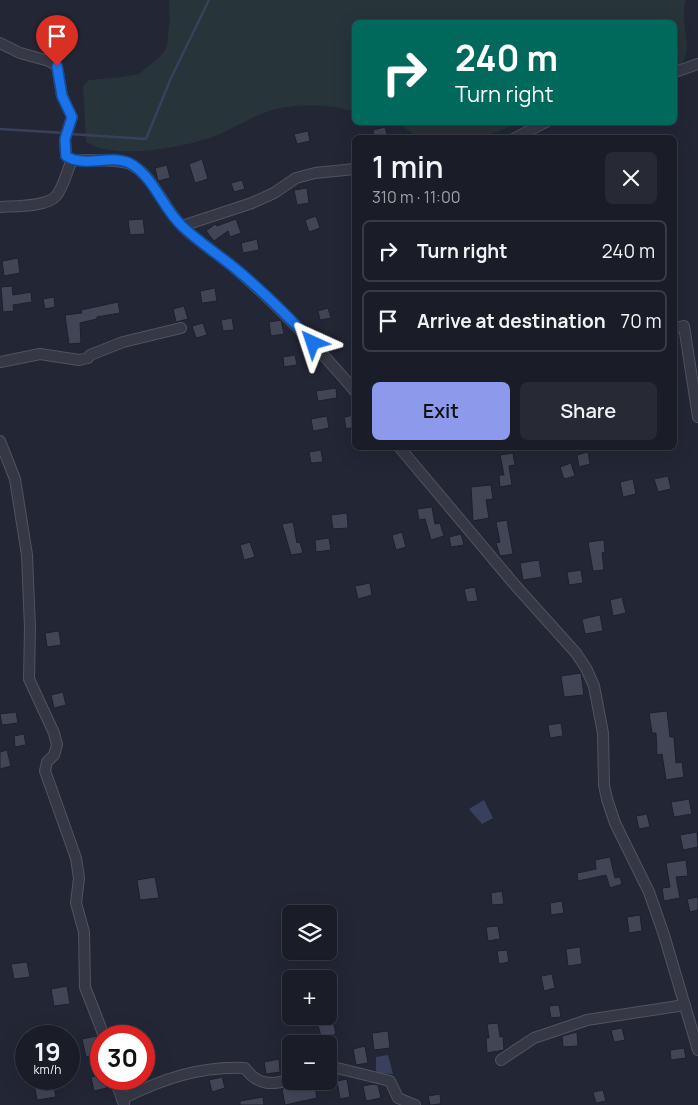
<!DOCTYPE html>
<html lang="en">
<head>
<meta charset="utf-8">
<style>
  body { margin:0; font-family:Manrope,sans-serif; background:#272934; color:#f1f3f6; height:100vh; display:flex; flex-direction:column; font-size:19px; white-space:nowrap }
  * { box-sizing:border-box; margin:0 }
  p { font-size:16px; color:#9fa1a8 }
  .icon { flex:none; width:28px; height:28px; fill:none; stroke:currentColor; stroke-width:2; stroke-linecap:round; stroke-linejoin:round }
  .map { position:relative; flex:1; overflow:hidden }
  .drawer { position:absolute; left:352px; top:135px; width:325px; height:315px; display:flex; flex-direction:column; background:#1a1c28; border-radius:8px; box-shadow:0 5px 20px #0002,0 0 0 1px #383a45 }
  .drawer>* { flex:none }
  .banner { position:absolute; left:352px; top:20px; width:325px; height:105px; border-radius:8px; box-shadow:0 5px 20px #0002,0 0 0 1px #383a45; background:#00695c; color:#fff; overflow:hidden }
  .controls { position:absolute; left:282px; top:905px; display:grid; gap:10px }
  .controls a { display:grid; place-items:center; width:55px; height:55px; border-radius:8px; background:#1a1c28; box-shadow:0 5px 20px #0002,0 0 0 1px #383a45; font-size:25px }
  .speed { position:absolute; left:15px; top:1025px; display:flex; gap:10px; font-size:25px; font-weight:700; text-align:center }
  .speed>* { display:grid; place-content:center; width:65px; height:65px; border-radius:50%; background:#1a1c28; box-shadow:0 5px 20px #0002,0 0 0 1px #383a45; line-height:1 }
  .speed small { font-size:12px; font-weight:400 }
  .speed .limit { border:8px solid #d22; background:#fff; color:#111 }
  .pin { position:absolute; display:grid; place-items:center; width:42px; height:42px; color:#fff; margin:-51px -21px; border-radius:50% 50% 50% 0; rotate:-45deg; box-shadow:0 0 5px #0007 }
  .pin .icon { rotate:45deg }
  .me { position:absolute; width:55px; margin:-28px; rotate:318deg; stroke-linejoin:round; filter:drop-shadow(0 0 4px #0008) }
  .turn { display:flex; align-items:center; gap:18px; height:105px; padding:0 20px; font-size:22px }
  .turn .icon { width:65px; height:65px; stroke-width:2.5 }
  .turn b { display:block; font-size:35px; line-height:42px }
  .round { display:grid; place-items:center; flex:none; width:52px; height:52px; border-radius:8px; background:#272934 }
  .overview { display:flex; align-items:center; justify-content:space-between; height:85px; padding:0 20px }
  h1 { font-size:30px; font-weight:600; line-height:38px }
  .button { display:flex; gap:10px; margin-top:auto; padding:10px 20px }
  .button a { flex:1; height:58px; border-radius:8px; background:#8d99eb; color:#111; font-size:20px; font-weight:600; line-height:58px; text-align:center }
  .button a+a { background:#272934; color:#f1f3f6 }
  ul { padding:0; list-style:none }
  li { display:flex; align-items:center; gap:15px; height:62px; margin:0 10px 8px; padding:0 10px; border:2px solid #383a45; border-radius:8px }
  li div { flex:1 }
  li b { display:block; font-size:19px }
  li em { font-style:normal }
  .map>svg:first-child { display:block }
  .green { fill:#273439 }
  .water { fill:#39405d }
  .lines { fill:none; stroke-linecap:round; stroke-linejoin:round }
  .stream { stroke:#39405d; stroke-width:2.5 }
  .building { fill:#414556; stroke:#1d202c }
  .minor-casing { stroke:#505360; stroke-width:12 }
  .minor { stroke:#363846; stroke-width:10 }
  .route-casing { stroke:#114b97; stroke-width:12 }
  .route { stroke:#1a73e8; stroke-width:9 }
</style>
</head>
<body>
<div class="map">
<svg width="698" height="1105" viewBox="0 0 698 1105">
  <rect width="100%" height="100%" fill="#232635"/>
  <!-- green -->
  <g class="green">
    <path d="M169,0H686C678,19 698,61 675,66V22H355V112C328,104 303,103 276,109C256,114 238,126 220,134C190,147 114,161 86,142L83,86L89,80L122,77L139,74L158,58L164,52L167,44L170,19Z"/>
    <path d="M399,123L520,122V123L483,137L418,138Z"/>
  </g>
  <!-- water -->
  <g class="water">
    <path d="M484,800L493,818L482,824L469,809Z"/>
    <path d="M388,1055L393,1074L376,1073V1057Z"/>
  </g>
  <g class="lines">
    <!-- stream -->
    <g class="stream">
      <path d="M0,129L65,133"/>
      <path d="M70,134L146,139L171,78L209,0"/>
    </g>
  </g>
  <!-- building -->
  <g class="building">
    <path d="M385,127L388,138H374L373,130Z"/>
    <path d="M308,131L310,141L297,144L294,134Z"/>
    <path d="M202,159L208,179L195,183L189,164Z"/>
    <path d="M167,165L170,178L158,181L155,168Z"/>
    <path d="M242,180L245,189L234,192L231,183Z"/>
    <path d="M307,188L309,203L297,205L294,190Z"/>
    <path d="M316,216L320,228L309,232L305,220Z"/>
    <path d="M143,219L145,234L130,235L128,220Z"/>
    <path d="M236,219L241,233L230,237L228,231L214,241L206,231L215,224L217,226Z"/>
    <path d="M257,239L259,250L243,253L241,243Z"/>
    <path d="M18,258L20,273L4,276L2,261Z"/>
    <path d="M12,286L13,295L31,292L32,302L13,305L14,311L3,312L1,287Z"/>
    <path d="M215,288L217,301L202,303L200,291Z"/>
    <path d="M54,297L55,307L45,309L43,299Z"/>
    <path d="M118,302L120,313L97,317V319L80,323L81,343L69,344L65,315L82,313L81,310Z"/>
    <path d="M184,306L188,319L176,322L173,309Z"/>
    <path d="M328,308L331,318L320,320L318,311Z"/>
    <path d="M232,318L234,330L223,331L221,320Z"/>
    <path d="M281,320L284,334L271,336L269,322Z"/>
    <path d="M203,323L207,335L196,338L192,326Z"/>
    <path d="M295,355L297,365L284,367L283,357Z"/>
    <path d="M336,388L337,398L318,401L316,391Z"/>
    <path d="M355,415V427L346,429L344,417Z"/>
    <path d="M327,416L329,428L313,431L311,419Z"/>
    <path d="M321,450L323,462L311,463L309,452Z"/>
    <path d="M588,452L590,464L579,467L577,455Z"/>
    <path d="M513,453L515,465L509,466L512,485L500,487L499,475H504L500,455Z"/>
    <path d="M571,463L575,476L564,479L560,467Z"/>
    <path d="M668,476L671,489L658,492L654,479Z"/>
    <path d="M633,479L636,494L623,497L620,482Z"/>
    <path d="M491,485L493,499L486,500L489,518L473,521L471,487Z"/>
    <path d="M432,507L435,524L440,523L444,536L431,540L425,519L419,520L417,509Z"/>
    <path d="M347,513L348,528L333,529L331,515Z"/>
    <path d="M507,520L513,554L500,556L496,543L500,542L496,522Z"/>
    <path d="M293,522L297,543L300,542L303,553L291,555L282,524Z"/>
    <path d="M402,532L406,547L396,550L392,535Z"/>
    <path d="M461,534L464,545L451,547L449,537Z"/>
    <path d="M329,538L331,550L316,552L315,540Z"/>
    <path d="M604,540L605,552L602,553L604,570L593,571L588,542Z"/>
    <path d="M250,542L255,557L244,560L240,545Z"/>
    <path d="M539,560L542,577L523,580L520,563Z"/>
    <path d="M581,570L583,583L569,585L567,572Z"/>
    <path d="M370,583L372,595L358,599L355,586Z"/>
    <path d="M475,587L478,601L467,602L464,589Z"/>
    <path d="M622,597L626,613L613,616L610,600Z"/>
    <path d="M600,615L603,631L585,634L582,619Z"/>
    <path d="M59,631L61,645L47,647L45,633Z"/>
    <path d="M581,673L584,695L564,697L561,676Z"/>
    <path d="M63,692L66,705L54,708L51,695Z"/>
    <path d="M667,711L670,737H674L676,763L682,762L684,777L666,780L662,754L657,755L656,733H652L649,713Z"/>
    <path d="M16,712L18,723L2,725L0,714Z"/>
    <path d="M561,723L563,736L550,738L548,725Z"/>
    <path d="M24,734L26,745L15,747L14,736Z"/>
    <path d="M7,750L11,766L0,769V752Z"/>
    <path d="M689,799L692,814L674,817L671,802Z"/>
    <path d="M647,814L650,827L639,829L636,816Z"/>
    <path d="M697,832L698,847L683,850L680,835Z"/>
    <path d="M610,857L615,878L620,877L622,884L610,888L606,875L578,881L577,873L596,869L595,860Z"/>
    <path d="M686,860L688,876L676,877L680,898L664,901L662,888L670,887L666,863Z"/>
    <path d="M155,877L159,898L140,900L137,880Z"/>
    <path d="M502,891L504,904L492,905L491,893Z"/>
    <path d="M698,897V910L690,912L687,899Z"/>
    <path d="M562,901L564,913L551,915L550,903Z"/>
    <path d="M640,915L642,931L629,933L627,917Z"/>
    <path d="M498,926L500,939L488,941L486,927Z"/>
    <path d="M580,947L582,964L568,966L566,949Z"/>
    <path d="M507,950L509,962L499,964L497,951Z"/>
    <path d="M27,962L30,977L14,979L11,964Z"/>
    <path d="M552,974L555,988L544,991L541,976Z"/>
    <path d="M67,986L70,1004L54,1006L51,989Z"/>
    <path d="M559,1005L561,1017L551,1018L549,1006Z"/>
    <path d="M333,1021L336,1034L329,1036L332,1044H323L318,1025Z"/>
    <path d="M498,1023L500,1037L503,1036L504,1050L487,1053L486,1038H489L487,1024Z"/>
    <path d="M622,1028L625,1040L614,1042L611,1030Z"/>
    <path d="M388,1031L390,1048L374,1050L372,1033Z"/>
    <path d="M577,1032L578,1046L563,1047L562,1036Z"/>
    <path d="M96,1036L99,1054L86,1057L82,1039Z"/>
    <path d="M365,1046L368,1063L356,1065L353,1049Z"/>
    <path d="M684,1048L686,1058L671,1060L670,1050Z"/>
    <path d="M279,1059L280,1072L266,1074L264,1062Z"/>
    <path d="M101,1075V1079H105L107,1088L94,1091L91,1077Z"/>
    <path d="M222,1077L225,1088L212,1092L209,1080Z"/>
    <path d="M52,1079L56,1097L37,1100L34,1083Z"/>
    <path d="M347,1079L350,1097L340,1099L337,1081Z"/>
    <path d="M314,1081L317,1098L285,1105L282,1089Z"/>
    <path d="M373,1084L378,1085L381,1098L366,1101L363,1086Z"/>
    <path d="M603,1090L606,1101L596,1103L593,1092Z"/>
    <path d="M440,1094L441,1104L430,1105L428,1096Z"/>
    <path d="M263,1097L264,1105H240V1101Z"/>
  </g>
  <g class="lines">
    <defs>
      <g id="minor">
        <path d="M0,43L20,53L49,61L57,66L62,96L72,117L65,139L66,156L72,160C87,161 120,158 132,165C155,178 163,208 182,226C199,243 220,255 238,271C281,308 318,348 355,391"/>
        <path d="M675,72L698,64"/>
        <path d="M515,138L546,122"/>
        <path d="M0,207C14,206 47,207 56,196C64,187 67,170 72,160"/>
        <path d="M182,226L252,203L274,193L296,178L315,173L355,169"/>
        <path d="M675,328L684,326L698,417"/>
        <path d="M0,362L40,354L79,360L88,358L90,355L123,342L181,328"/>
        <path d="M0,441L15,479L27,555L30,628L29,679L54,733L57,745L54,755L47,762L45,771L76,858L79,878L76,903L84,932L85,987L104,1036"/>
        <path d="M400,448L515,585L576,653L586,668L594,686L603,733L604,785L607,799L615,823L649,892L664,935L698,1050"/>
        <path d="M501,1060L534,1038L587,1020L685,1005"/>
        <path d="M329,1066L390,1081L398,1098L415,1105"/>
        <path d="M115,1079L124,1104"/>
        <path d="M122,1099C162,1079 200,1066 245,1068C257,1085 272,1086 291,1079"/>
      </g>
    </defs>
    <!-- minor casing -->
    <use href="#minor" class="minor-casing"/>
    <!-- minor -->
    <use href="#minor" class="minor"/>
  </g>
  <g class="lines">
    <defs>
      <path id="route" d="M57,66L62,96L72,117L65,139L66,156C86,169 114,152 133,165C156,181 163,209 183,227C199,242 219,255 236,269C264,292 289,317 313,343"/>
    </defs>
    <!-- route casing -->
    <use href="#route" class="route-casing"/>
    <!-- route -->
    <use href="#route" class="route"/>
  </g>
</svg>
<div class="controls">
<a><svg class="icon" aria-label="layers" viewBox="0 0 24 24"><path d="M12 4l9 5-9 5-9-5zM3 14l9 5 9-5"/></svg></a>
<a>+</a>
<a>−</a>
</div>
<div class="speed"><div>19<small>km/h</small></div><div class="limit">30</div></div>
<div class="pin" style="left:57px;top:66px;background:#d93025"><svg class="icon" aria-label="arrive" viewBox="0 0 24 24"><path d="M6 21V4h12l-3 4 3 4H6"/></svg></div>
<svg class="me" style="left:313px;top:343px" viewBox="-20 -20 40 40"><path d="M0-17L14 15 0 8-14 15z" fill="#1a73e8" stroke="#fff" stroke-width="4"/></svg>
<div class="banner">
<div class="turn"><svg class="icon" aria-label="right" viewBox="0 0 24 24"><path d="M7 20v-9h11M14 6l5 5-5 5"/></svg><div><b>240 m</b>Turn right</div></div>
</div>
<section class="drawer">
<div class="overview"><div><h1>1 min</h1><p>310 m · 11:00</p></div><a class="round"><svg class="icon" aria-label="close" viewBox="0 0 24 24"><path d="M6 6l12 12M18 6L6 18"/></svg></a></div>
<ul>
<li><svg class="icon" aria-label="right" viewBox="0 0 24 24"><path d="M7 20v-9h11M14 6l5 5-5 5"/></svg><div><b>Turn right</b></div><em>240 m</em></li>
<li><svg class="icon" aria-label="arrive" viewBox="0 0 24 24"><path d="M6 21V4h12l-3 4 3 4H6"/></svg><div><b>Arrive at destination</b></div><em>70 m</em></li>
</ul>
<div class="button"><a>Exit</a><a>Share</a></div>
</section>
</div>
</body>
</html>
